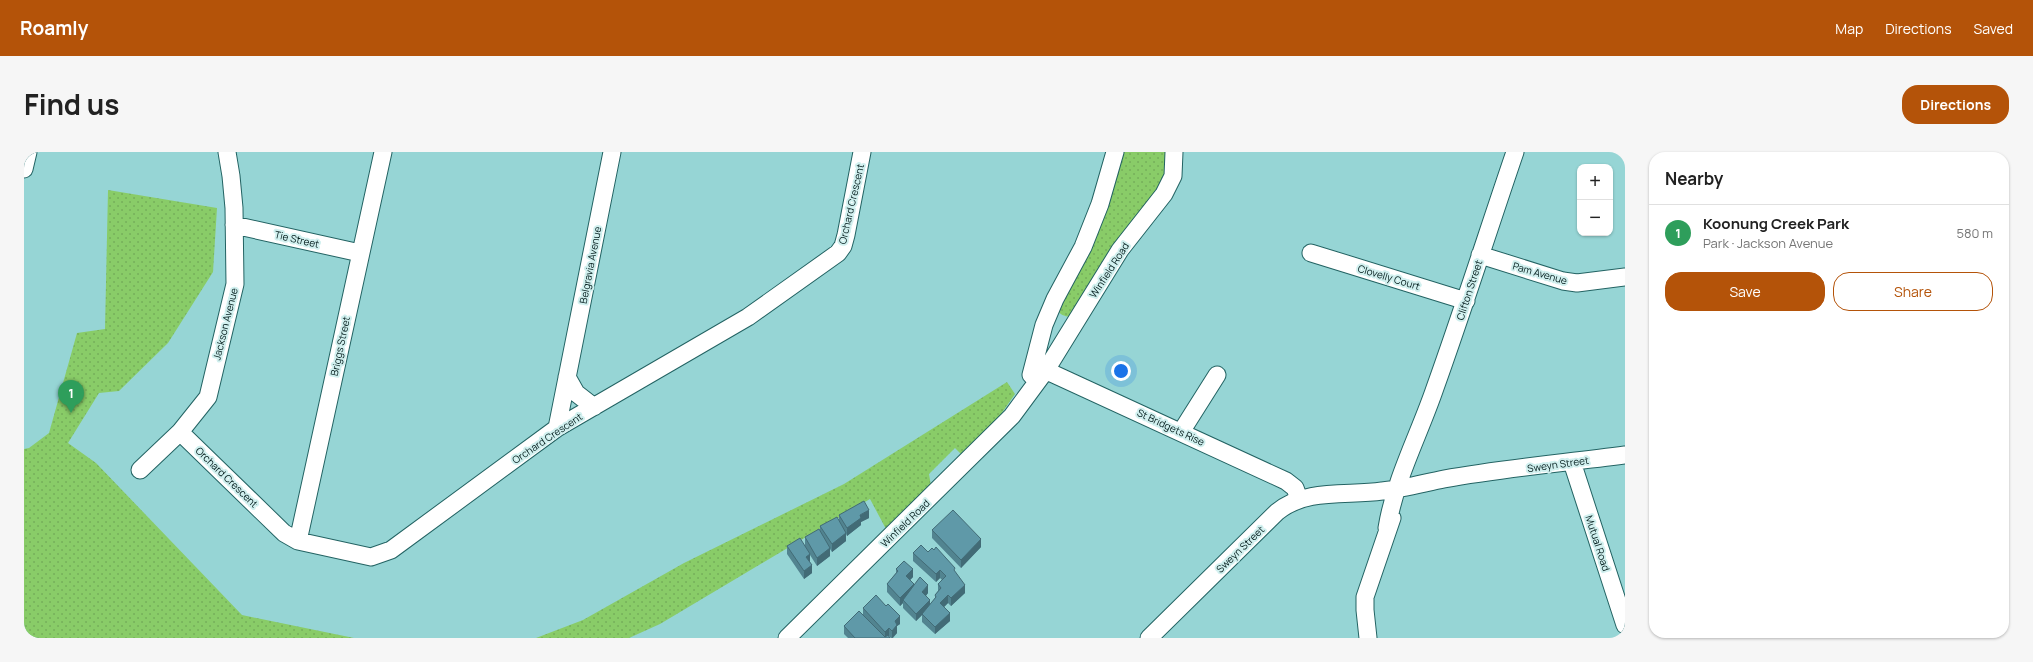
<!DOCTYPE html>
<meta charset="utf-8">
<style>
:root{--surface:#fff;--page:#f6f6f6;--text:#222;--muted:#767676;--line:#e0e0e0;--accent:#b45309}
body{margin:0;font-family:Manrope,sans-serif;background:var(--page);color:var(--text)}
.controls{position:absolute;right:12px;top:12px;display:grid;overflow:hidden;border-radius:8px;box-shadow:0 1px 3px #0004}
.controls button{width:36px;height:36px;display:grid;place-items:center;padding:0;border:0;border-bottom:1px solid var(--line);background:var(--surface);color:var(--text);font:20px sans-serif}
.you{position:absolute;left:1097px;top:219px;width:14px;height:14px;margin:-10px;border:3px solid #fff;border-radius:50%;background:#1a73e8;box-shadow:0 0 0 6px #1a73e833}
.badge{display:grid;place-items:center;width:26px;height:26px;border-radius:50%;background:var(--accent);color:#fff;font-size:13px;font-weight:700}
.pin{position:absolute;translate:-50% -33px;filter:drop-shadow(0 1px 2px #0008)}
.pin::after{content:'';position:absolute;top:21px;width:14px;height:12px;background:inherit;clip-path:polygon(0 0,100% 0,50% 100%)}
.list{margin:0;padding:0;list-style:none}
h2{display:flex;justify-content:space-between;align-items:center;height:52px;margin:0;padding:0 16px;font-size:17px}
h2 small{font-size:13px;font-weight:400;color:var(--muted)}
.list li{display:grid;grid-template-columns:26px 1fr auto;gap:12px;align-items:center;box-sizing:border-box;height:56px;padding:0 16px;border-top:1px solid var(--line)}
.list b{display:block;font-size:15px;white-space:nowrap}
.list p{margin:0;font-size:13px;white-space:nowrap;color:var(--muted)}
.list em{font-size:13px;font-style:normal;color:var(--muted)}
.actions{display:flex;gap:8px;padding:12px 16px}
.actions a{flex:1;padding:9px 0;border:1px solid var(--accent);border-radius:16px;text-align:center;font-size:14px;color:var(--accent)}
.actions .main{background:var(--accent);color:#fff}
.map{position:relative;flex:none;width:1601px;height:486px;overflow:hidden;border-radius:16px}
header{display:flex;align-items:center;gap:24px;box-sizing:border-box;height:56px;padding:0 20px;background:var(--accent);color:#fff}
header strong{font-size:19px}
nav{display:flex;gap:22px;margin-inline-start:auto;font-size:14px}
.intro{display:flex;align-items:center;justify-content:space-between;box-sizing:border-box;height:96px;padding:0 24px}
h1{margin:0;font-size:28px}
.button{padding:10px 18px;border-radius:16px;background:var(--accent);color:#fff;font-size:14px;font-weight:700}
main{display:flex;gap:24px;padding:0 24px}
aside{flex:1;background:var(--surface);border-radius:16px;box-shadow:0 1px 3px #0004}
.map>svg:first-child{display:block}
.green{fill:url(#green-dots)}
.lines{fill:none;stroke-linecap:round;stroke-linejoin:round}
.minor-casing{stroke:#236363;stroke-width:19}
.minor{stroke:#fff;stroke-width:17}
.wall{fill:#528490}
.shaded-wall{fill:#426b76}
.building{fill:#5f99a8;stroke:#426b76}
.labels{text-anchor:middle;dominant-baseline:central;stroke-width:4;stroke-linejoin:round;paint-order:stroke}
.street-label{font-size:10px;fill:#031c1c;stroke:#d1f0ef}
</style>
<header>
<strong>Roamly</strong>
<nav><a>Map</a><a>Directions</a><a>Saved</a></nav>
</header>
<div class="intro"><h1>Find us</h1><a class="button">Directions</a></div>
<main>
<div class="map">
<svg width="1601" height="486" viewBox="0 0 1601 486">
<defs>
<pattern id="green-dots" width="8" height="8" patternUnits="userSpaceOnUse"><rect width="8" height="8" fill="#89cc68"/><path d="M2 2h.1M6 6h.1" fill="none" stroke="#75af5a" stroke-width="1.8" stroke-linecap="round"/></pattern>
</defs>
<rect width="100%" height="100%" fill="#96d5d5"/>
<path class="green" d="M1095 0H1146V19L1046 165C1040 164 1036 163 1033 157Z
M84 38 193 56 189 120 144 191 95 239 75 241 44 291 72 311 218 463 330 486H0V297L5 296 25 281 53 181 81 177Z
M983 230 991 242 975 265 938 303 931 296 905 322 907 334 862 377 846 347 636 472 605 486H512L559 468 660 411 820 332Z"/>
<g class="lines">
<defs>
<path id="minor" d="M0 17 4 0
M210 73 336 101
M1287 101 1442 149
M1456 103 1539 129 1553 131 1601 125
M1010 213 1262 329 1271 336 1275 347
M1007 223 1020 173 1031 147 1059 95 1076 52 1091 0
M543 225 552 241 570 255
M533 276 588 0
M156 280 260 381 274 389 347 405 367 398 533 276 724 165 814 101 819 94 822 83 838 0
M1157 280 1193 223
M1548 310 1601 473
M116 318 156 280 184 245 211 132 210 56 207 24 203 0
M1363 376C1371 327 1395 283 1411 236 1439 158 1464 79 1491 0
M274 389 359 0
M763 486 988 264 1022 218 1096 98 1140 42 1149 24 1150 0
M1125 486 1253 360C1282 336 1323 344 1358 339 1379 337 1400 331 1420 327 1480 316 1541 311 1601 303
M1344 486 1341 458V445L1368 366"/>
</defs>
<use href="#minor" class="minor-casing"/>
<use href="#minor" class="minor"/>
</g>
<path class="wall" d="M815 363 845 366 837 370V373L823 384 822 382V389L808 400 806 397V404L793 414 786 403V410L788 421 780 427 763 402V394L781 393V385L796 380V374L815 369Z
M908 378 957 395 937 416 908 386Z
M904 400 931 420 941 441 927 454 924 451 920 455 926 469 911 482 898 470V463L892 469 879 456V451L876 454 863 440V432L872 421V417L889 425 886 428 890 433 904 441 902 444 906 453 911 446V443L914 439V432L918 428 916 426 912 430 889 409V401Z
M839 456 876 472 873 474V481L869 486H867L865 484V485L866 486H824L820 482V474L839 462Z"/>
<path class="shaded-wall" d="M845 358V366L837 370V373L823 384V376L836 363Z
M822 381V389L808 400V392Z
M957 387V395L937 416V408Z
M806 396V404L793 414V406Z
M786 402V410L782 413V405Z
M788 413V421L780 427V419Z
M889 417V425L882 432V424Z
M916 418V426L912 430V422Z
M890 432V440L879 448V451L876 454V446Z
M904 433V441L898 448V440Z
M941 433V441L927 454V446Z
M924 443V451L916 459V451Z
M906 448V456L898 462V463L892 469V462Z
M926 461V469L911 482V475Z
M876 464V472L873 474V481L868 486V479L871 469Z
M865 476V484L864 486H861V480Z"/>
<path class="building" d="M840 349 845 358 836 363 837 366 823 376 815 363Z
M929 358 957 387 937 408 908 378Z
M813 365 822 381 808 392 796 374Z
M795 377 806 396 793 406 781 385Z
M776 386 786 402 782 405 788 413 780 419 763 394Z
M897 393 904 400 908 396 910 398 912 395 931 416 930 418 941 433 927 446 924 443 916 451 926 461 911 475 898 462 912 445 911 443 917 436 914 432 922 424 916 418 912 422 889 401Z
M880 409 889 417 882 424 890 432 876 446 863 432 874 419 872 417Z
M896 425 904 433 898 440 906 448 892 462 879 448Z
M852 443 862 454 864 452 876 464 871 469 873 473 868 479 865 476 861 480 839 456Z
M835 459 861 485 864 483 866 486H831L820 474Z"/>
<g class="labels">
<g class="street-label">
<text transform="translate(827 52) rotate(-77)">Orchard Crescent</text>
<text transform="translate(273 87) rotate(13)">Tie Street</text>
<text transform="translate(566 113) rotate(-79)">Belgravia Avenue</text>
<text transform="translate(1085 118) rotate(-57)">Winfield Road</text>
<text transform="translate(1516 121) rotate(16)">Pam Avenue</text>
<text transform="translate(1365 125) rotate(17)">Clovelly Court</text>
<text transform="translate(1445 138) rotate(-72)">Clifton Street</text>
<text transform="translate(201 172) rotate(-76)">Jackson Avenue</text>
<text transform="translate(316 194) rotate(-78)">Briggs Street</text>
<text transform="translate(1147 275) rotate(25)">St Bridgets Rise</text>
<text transform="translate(523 286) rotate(-34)">Orchard Crescent</text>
<text transform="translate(1534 312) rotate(-8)">Sweyn Street</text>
<text transform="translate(203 325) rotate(44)">Orchard Crescent</text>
<text transform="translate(881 371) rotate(-44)">Winfield Road</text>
<text transform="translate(1574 391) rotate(72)">Mutual Road</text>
<text transform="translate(1216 397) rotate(-44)">Sweyn Street</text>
</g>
</g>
</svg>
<div class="controls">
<button>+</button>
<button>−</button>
</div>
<div class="you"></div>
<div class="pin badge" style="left:47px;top:261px;background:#2e9e5b">1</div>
</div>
<aside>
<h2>Nearby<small></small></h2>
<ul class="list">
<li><span class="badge" style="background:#2e9e5b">1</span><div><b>Koonung Creek Park</b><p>Park · Jackson Avenue</p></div><em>580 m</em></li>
</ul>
<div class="actions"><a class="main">Save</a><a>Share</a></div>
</aside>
</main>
